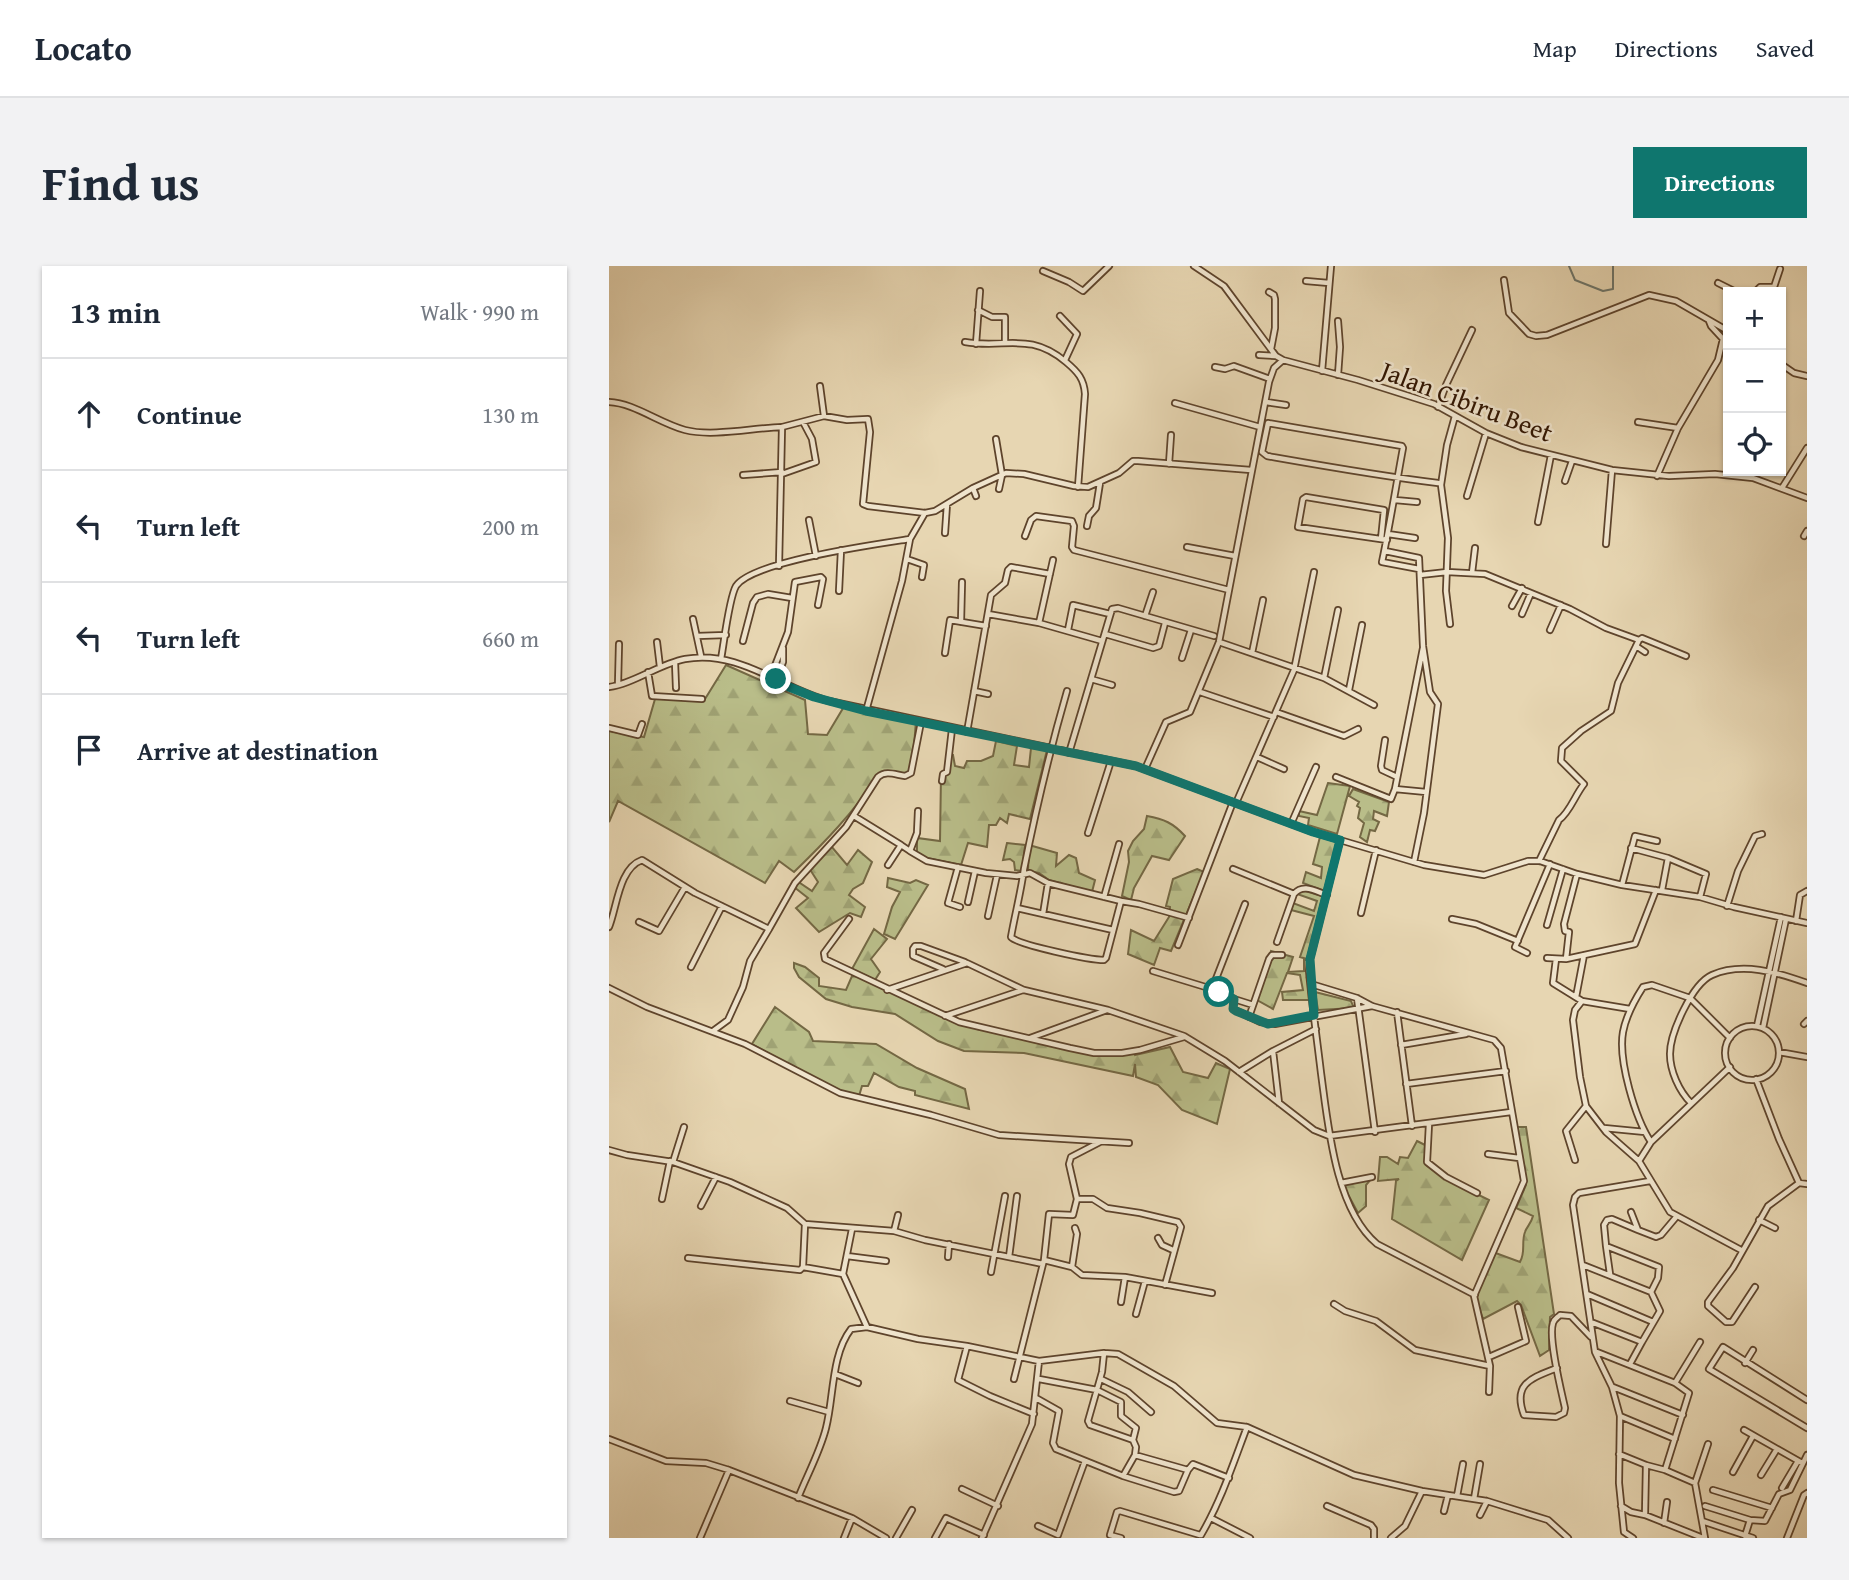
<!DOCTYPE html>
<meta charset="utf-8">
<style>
:root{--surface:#fff;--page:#f2f2f3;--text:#1f2937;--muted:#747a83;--line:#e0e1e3;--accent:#0f766e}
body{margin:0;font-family:"Gentium Book Plus",serif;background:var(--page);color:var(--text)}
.controls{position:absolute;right:21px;top:21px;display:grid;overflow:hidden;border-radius:0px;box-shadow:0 2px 5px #0004}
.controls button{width:63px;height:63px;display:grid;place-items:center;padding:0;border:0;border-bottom:2px solid var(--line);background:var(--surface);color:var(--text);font:35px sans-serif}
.stop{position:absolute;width:21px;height:21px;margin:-16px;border:5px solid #0f766e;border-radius:50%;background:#fff}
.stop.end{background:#0f766e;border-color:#fff;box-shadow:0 2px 7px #0008}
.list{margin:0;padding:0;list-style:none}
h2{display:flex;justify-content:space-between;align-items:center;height:91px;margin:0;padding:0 28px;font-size:30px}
h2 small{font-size:23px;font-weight:400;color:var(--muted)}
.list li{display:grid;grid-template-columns:46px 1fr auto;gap:21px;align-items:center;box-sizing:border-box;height:112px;padding:0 28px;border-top:2px solid var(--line)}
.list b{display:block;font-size:26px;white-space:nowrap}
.list em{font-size:23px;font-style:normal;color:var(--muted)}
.icon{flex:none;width:38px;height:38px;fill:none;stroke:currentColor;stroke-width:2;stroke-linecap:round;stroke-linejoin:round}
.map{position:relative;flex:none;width:1198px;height:1272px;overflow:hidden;border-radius:0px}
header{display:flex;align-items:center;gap:42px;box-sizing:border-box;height:98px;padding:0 35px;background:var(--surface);border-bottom:2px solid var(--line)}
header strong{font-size:33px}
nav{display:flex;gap:38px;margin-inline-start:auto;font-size:24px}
.intro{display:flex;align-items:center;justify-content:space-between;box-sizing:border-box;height:168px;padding:0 42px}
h1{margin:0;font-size:49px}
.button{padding:18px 32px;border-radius:0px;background:var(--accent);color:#fff;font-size:24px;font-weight:700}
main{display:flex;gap:42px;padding:0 42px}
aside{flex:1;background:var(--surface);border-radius:0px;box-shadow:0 2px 5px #0004}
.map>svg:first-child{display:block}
.forest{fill:url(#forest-firs);stroke:#746844;stroke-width:2}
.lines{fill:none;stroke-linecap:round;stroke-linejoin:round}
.stream{stroke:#6e766b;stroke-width:2}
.street-casing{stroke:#5e442c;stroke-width:8}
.street{stroke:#efe4cd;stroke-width:4.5}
.route{stroke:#0f766e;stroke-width:9}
.labels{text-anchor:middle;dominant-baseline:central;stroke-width:5;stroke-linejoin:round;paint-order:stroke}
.street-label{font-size:26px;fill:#301400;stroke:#efe4cd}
</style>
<header>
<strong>Locato</strong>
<nav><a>Map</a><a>Directions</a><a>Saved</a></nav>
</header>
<div class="intro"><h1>Find us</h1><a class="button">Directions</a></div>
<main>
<aside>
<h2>13 min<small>Walk · 990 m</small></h2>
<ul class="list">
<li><svg class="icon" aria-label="ahead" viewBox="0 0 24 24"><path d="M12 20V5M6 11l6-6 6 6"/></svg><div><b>Continue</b></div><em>130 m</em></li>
<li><svg class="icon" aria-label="left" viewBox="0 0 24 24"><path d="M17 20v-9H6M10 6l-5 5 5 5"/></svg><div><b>Turn left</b></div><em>200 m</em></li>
<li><svg class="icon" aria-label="left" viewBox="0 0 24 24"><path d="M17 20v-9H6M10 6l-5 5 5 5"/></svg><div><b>Turn left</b></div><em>660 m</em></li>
<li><svg class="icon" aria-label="arrive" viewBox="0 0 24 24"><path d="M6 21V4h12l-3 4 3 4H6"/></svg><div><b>Arrive at destination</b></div></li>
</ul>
</aside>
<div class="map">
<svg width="1198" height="1272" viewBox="0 0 1198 1272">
<defs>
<pattern id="forest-firs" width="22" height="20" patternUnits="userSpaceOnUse" patternTransform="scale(1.75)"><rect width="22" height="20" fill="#b9bd89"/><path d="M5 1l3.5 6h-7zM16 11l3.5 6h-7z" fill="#9fa274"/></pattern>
</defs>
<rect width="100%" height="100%" fill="#e7d6b2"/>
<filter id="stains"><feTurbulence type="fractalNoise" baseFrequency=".00286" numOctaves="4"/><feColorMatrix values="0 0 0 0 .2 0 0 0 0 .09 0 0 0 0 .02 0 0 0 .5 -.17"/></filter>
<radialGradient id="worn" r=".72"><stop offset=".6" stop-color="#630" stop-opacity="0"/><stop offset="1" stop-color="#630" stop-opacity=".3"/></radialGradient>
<path class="forest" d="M117 399 196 434 199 468 218 469 236 439 307 455 303 504 296 510 282 507 268 511C244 547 216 576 185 606L170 595 156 617 9 535 0 556V465L35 471 46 433H96Z
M387 475 408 480 405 499 420 501 422 482 438 484 421 553 400 548 398 557 391 552 387 559H380L378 581 359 577 352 599 318 592 308 586V572L331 575 332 509 339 505V489H344L346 500 355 502 358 495H372L384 490Z
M719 517 741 520 728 568 699 559 700 552 690 550V545L708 549Z
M744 523 780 536 778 550 765 545 764 553 770 556 766 565 761 564 758 576 751 571 755 557 749 552 751 542 748 540 750 536 740 530Z
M538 550C555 553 564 557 576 570L560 594 543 590 525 622 522 634 513 630 520 596 519 585 524 575 535 563Z
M712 567 730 572 715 625 694 617 697 606 712 612 713 601 704 598Z
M398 577 416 579 413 605 406 604 405 596 401 593 394 594Z
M420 579 448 587 447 600 460 589 467 592 470 607 486 614 483 626 440 614 430 607 419 605Z
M222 580 238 599 249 584 263 596 254 617 244 623 240 629 256 641 252 651 241 647 210 666 187 642 199 632 185 621 188 615 203 625 209 616 200 602Z
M588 603 595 606 562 685 551 682 545 699 519 688 522 664 545 675 560 651 561 641 557 640 564 613Z
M279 612 301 617 307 614 319 619 286 673 275 668 283 641 291 626 278 621Z
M690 623 716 631 698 693 691 691 705 650 682 644 684 637 705 645 708 635 688 628Z
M265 663 278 673 262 693 271 706 266 714 243 703Z
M662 685 684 691 679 706 695 705V694H698L700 734H674L673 726 694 724 691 709 678 707 664 743 648 734Z
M185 697 196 701 210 712V720L237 724 243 710 253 711 362 759 491 788 504 787 506 789 525 786 526 789 561 781 574 806 599 812 607 797 621 803 608 858 573 844 549 819 527 811 526 798 524 810 415 787 355 785 329 775 286 748 243 741 217 733 190 711 185 702Z
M706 726 742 735 745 742 709 744Z
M166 741 200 766 204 775 267 778 308 802 356 823 360 843 306 829V825L290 821 265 807 259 820H253L250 830 225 825 143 778Z
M907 861H917L945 1048 941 1051 940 1084 931 1090 912 1039 908 1035 874 1053 866 1029 884 986 911 996C917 986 912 976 916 966 918 960 922 958 924 950L907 942 917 919Z
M808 875 816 879 817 899 835 912 880 934 853 994 783 953 787 915 790 913 769 915 771 891H778L789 898 791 891 799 892Z
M762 913 757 919V940L749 947 734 919Z"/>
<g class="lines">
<path class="stream" d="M960 0 966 14 994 25 1004 23V0"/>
<defs>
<path id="street" d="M585 0 615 20 667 90 674 94 749 114 825 138 877 167 912 181 1003 204 1060 210 1106 208 1144 212 1198 232
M434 5 460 16 474 25 500 0
M895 14 900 47 920 68 927 70 938 69 1040 29 1067 35 1119 65
M697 15 720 17
M1109 17 1127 26
M660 26 665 29 666 33V62L662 83
M1146 26 1151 21H1165L1171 3
M369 44 383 51H396V76
M451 50 468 68 456 94
M729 55 731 81 729 109
M356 76C396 83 420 65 457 96 469 106 475 113 476 128L469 221
M367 78 371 25
M650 89 666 90
M1172 98 1185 107 1198 110
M606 101 616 103 625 100 661 113
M713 105 722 0
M211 120 215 150
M0 136C25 137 50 157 76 164 103 171 144 162 173 161
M657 136 677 139
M566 137 651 161
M829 141 837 119 863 64
M1029 156 1069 162
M387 173 393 209 390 223
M560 198 562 169
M173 208 207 196 203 173 194 156
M134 209 173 206
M1048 210 1069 162 1109 94 1114 73 1102 60 1100 55
M956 215 963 195
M364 222 367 230
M1173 222 1198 182
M858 230 877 167
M786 234 808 236
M200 254 207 290
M929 256 942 189
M478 260 480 250 487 242 491 217
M336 267 338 238
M779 268 806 272
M416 270 422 254 427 250 463 255 465 260 463 281 465 284 620 324
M1195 270 1198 265
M301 273 316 247
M772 273 775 244 697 231 694 233 689 261 778 274
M997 278 1003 204
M578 281 626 290
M776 285 810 292 814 380 821 426 829 438 815 547 805 596
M298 293 315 299 313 311
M170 300 173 161 215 150 238 154 259 153 261 166 254 238 259 240 316 247 326 245 364 222 397 207 415 208 465 220 479 221 510 207 524 195H529L642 204
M810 303 773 296C781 258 787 220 794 182L793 180 659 157 653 186 658 190C715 200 771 210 829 217
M863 307 866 282
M811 309 838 306 876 308 961 343 997 362 1030 374 1033 372 1077 390
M230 325 232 284
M903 340 913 322
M379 348 430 357 493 375
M913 348 922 327
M536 350 544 326
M84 353 92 390
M352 356 353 316
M430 357 444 294
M841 358 837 325 839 272 832 219 838 179 846 150
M459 364 464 339 501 348
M941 364 952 339
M496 368 544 382 550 380 556 357
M88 370 117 369
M134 375 144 337 148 331 159 328 183 332
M48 376 51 401
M610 376 715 412 765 439
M1027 380 1036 386
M814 382 786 523 817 526
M336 387 341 354 377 360
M643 387 654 334
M573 392 582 364
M112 393C115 377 120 332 127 320 144 295 269 278 301 273L293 315 257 445
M66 396 67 422
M39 406 43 430 93 433
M162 410 179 366 186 316 212 311 214 313 209 339
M715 412 729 344
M167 413 174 396V382
M482 413 503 419
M9 419 10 378
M0 421C24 418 50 398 76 393 129 383 172 422 220 435L527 500 704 566 815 599 875 609 919 595H931L968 608 1013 619 1091 631 1125 641 1198 657
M740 424 753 359
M365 425 379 428
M591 426 665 451
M667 446 735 470 749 463
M0 462 29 469 33 458
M358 466 382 329 396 317 399 304 402 301 441 308
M776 474 772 500 773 504 788 511
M460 487 503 343 509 342 605 370
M648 491 675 503
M536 503 557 456 581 446 610 376 660 116 665 102 674 94
M727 511 782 533 786 523
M333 515 334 508 338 506 343 463
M627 537 685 404 705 306
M245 550 292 579 279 599
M682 558 707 501
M479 567 502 495
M731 574 701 693 700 705C703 739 708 773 712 807 719 858 726 943 768 978L866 1029
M292 579 301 585 308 567 309 545
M1022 582 1059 592 1097 608 1091 631
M301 585 318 595 377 607 408 610 421 607 439 617 512 635 497 692 495 694C481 694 409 679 402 671 406 648 412 626 415 603 427 543 441 484 458 425
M930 595 950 554C961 546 966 529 975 518L952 495 953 482 972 465 1002 445 1009 417 1030 374
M349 601 339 637 351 641
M624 603 685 628
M1013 619 1026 570 1048 575
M1053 624 1059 592
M495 631 510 578
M512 635 530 638 580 652
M359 636 366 605
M1118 640 1129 605 1146 570 1153 568
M408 642 504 664
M752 647 767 584
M434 648 439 617
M379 650 388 609
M240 653 215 687 216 693 350 756 461 782 485 787H513L531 784 575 771
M843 653 867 658 909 675
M1187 655 1191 629 1198 625
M30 656 50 665 76 621
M938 659 954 603
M0 661C8 641 10 602 33 594L86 627 160 663 186 617 237 561 269 511C277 504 287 509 296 510L302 507 312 456
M668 676 685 628C694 617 706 625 718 629
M569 679 624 536
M918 687 906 681 941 598
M938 692 957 693 1026 678 1047 624
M947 693 944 717 973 735
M957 693 960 666 956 665 955 658 968 608
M82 701 113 640
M334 703 304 690V683L306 680H312L356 696
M544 705 603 723 625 733 624 743 651 756 666 758 763 740
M702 718 748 732 763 740 885 774 892 782 915 915 865 1030 881 1100
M0 722 38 741 136 778 231 827 322 849 390 869 520 877
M603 723 636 638
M278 724 358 697 415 724 499 744 575 770 616 795 705 864 720 870 902 846
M967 731 975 689
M748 732 766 866
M625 733 644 739
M1021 743 973 735 966 744 964 754 971 811 977 840 997 866 1030 895 1061 946 1132 984
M788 746 803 860
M336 750 414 724
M640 751 660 693 663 689H673
M1195 758 1198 755
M1148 760 1172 651
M1116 787a27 27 0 1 1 54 0a27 27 0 1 1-54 0Z
M1154 762 1177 653
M104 765 119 754 134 721 141 695 160 663
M421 772 498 744
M792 779 857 768
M1170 786 1198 791
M630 806 664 785
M1147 813 1170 873 1190 917 1198 918
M797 818 897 805
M670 837 664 785 707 763
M1082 837C1070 825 1061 805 1061 788 1061 767 1083 718 1103 709 1133 696 1168 706 1198 717
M820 858 818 896 837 911 868 927
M995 862 1036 866
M1042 876C1026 852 1009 794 1014 766 1017 750 1025 735 1034 721L1043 719 1081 732 1121 772
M0 884 18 889 64 896 121 916 178 942 196 958 285 965 316 974 434 998
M879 888 910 892
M966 894 957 865 977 840
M1030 895 1042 876 1121 801
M64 896 75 861
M732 917 763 911
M53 933 61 895
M468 933 460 898 462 891 491 876
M92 940 107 911
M1022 946 1029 964 1047 971 1052 969 1068 950
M1150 954 1166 962
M196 958 194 1001 234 1008 258 1061
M285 965 289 949
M549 972 553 979 564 984
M997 980 995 959 998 954 1003 953 1029 964
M238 990 277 995
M339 991 340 978
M400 991 408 930
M79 992 191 1004 194 1001
M435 994 463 1001 473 1009 516 1011 603 1027
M974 999 1042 1026 1051 1045 1033 1076
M463 1001 468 968 466 962
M382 1006 396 930
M234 1008 243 963
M1001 1008 997 980 1050 1001 1049 1012 1042 1026
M1146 1021 1123 1056H1117L1099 1040V1036L1124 1002 1159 940 1190 917
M978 1028 1044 1056
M512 1036 516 1011
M725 1038 736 1045 767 1055 806 1084 881 1100 880 1126
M527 1048 536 1015
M982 1056 1033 1076 1021 1098
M358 1080 349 1114 381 1130 425 1148
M988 1086 1066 1117 1080 1127 1056 1204 1037 1199
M495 1087 493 1106 479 1155 481 1159 524 1174 527 1181 526 1189
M880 1091 917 1075 909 1041
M1136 1097 1144 1084
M948 1102C923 1112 903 1117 915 1149L947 1151 955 1147 956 1142C952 1124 939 1072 944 1057 945 1053 948 1052 951 1049L962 1050 982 1071
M226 1108 249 1117
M405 1113 435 994 440 948 464 949 468 933H484L498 942 531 947 569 956 572 961 556 1019
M430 1113 488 1124 512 1136V1150L527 1162 524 1174
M492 1113 519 1126 542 1146
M1066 1117 1091 1076
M1004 1121 1074 1149
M427 1132 450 1145 444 1177 447 1183 514 1210 526 1189 579 1204
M1198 1134 1114 1081 1100 1103 1198 1162
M181 1135 220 1146
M1011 1150 1066 1173
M1135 1164 1193 1197
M0 1173 57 1195 97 1197 120 1204 243 1252 277 1272
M1010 1188 1037 1199 1036 1249
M1056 1204 1086 1217
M1124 1206 1144 1170
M1152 1209 1168 1183
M514 1210 565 1226 570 1225 579 1204 584 1198 620 1212
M1173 1222 1189 1195
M353 1223 389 1240
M1104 1224 1163 1242
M848 1230 854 1198
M189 1232C198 1209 211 1186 217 1162 225 1131 222 1089 242 1063L258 1061 309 1073 358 1080 430 1095 495 1087 509 1088 565 1120 608 1157 638 1161 745 1209 813 1225 878 1235 939 1254 959 1272
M865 1233 871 1198
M718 1240 762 1259 765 1263V1272
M1012 1240 1022 1246 1036 1249 1094 1272
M1096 1240 1141 1254
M835 1245 839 1229
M871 1249 878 1235
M602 1252 641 1272
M1093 1255 1144 1272
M1055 1257 1058 1236
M429 1260 449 1269 476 1195
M592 1269C612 1235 624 1198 638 1161
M1136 1270 1141 1254 1156 1255 1170 1228 1181 1224 1198 1189
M91 1272 120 1204
M235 1272 243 1252
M287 1272 303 1244
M326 1272 337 1252 375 1269
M373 1272 423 1158 430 1095
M512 1272 501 1269 508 1246 511 1245 591 1269
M782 1272 796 1260 813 1225
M1024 1272 1015 1266 1010 1217 1011 1150 1003 1121 986 1086 964 939 966 931 970 927 1041 915
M1096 1272 1086 1217 1099 1178
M1178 1272 1195 1229 1198 1227"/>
</defs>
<use href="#street" class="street-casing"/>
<use href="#street" class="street"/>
</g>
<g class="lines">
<path class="route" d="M167 413 180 421 205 431 257 445 527 500 704 566 731 574 701 693 705 749 659 758 627 745 624 743 625 733 610 726"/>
</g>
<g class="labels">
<g class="street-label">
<text transform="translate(858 135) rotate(21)">Jalan Cibiru Beet</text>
</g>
</g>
<rect width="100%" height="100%" filter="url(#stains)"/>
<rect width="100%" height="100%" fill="url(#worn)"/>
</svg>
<div class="controls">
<button>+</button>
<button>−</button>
<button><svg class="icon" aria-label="locate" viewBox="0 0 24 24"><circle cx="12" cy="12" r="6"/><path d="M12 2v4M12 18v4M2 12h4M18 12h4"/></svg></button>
</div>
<div class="stop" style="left:610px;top:726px"></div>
<div class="stop end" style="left:167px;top:413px"></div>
</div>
</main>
